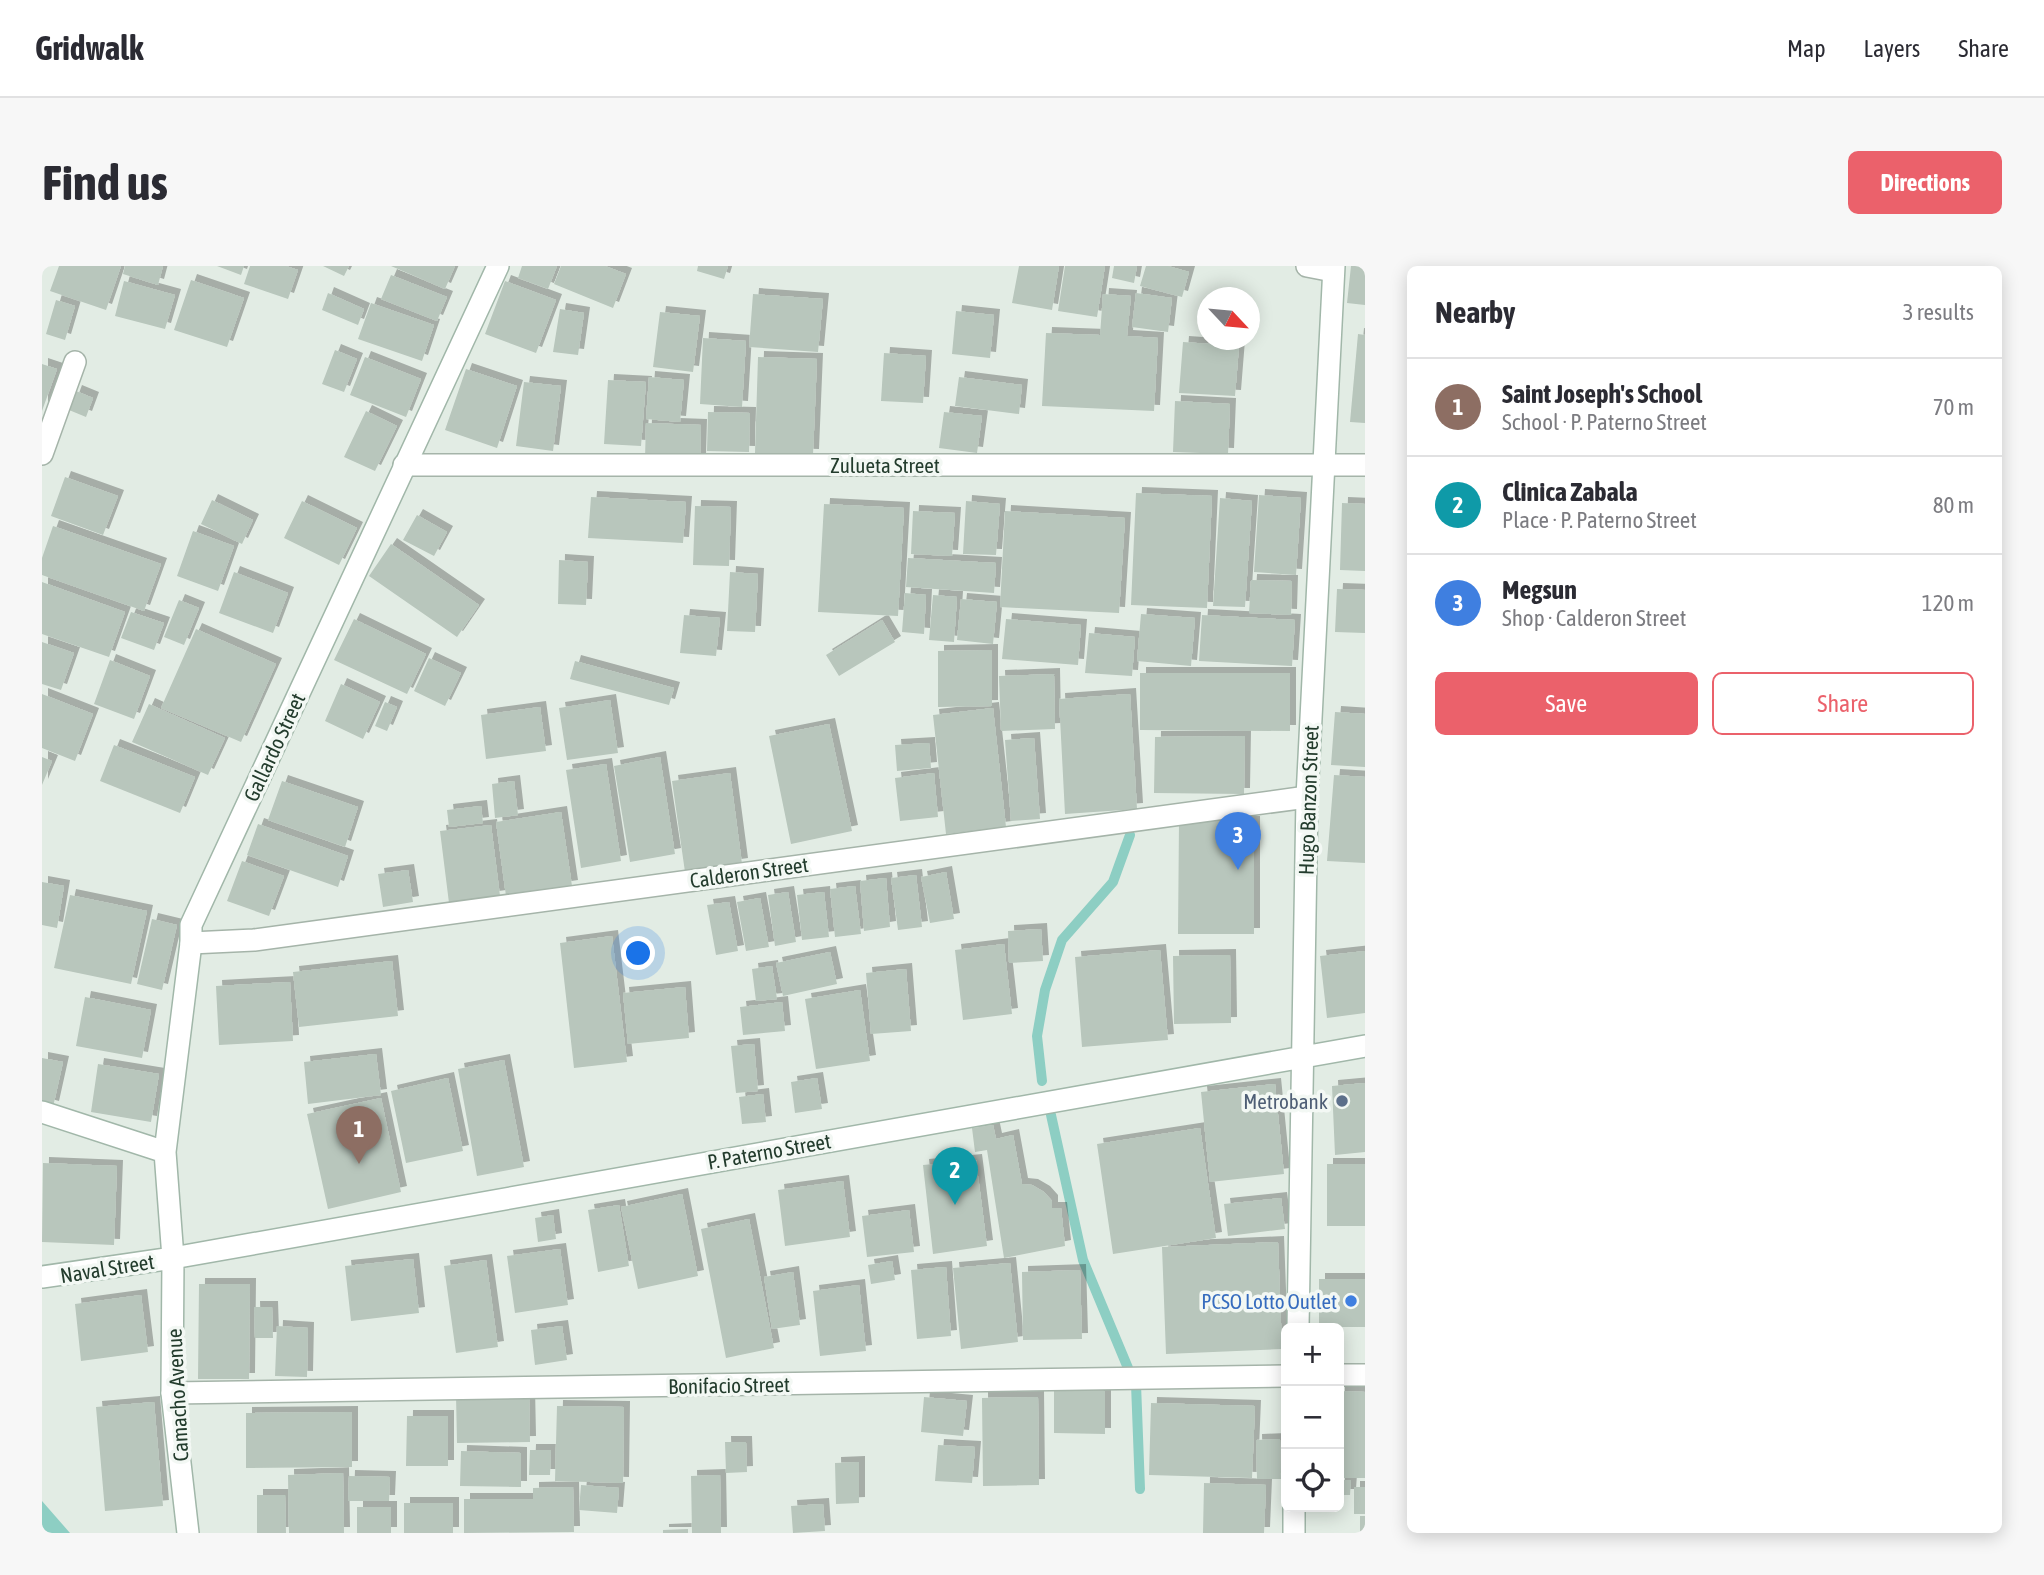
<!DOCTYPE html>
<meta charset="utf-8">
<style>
:root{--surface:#fff;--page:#f7f7f7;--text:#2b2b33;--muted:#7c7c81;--line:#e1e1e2;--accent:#eb616b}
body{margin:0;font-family:"Asap Condensed",sans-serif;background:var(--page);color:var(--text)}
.controls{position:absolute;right:21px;bottom:21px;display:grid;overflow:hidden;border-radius:10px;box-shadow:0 4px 18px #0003}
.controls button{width:63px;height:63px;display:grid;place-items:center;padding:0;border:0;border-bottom:2px solid var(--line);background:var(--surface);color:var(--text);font:35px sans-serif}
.compass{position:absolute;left:1155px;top:21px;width:63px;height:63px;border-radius:50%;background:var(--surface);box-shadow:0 4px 18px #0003;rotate:116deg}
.you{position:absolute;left:597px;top:688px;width:24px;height:24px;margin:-18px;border:5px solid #fff;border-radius:50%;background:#1a73e8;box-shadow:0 0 0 10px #1a73e833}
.badge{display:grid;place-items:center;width:46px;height:46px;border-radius:50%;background:var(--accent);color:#fff;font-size:23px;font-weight:700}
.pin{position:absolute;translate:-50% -58px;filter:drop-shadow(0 2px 4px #0008)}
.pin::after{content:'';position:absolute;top:37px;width:24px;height:21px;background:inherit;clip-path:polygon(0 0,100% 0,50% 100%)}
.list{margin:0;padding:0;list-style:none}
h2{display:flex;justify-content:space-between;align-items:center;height:91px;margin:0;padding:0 28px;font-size:30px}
h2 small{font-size:23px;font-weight:400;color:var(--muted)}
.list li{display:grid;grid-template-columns:46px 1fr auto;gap:21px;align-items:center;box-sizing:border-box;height:98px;padding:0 28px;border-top:2px solid var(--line)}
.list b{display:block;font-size:26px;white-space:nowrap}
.list p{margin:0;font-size:23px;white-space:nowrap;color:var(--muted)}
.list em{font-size:23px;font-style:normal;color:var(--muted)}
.actions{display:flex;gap:14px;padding:21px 28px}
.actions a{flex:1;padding:16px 0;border:2px solid var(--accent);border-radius:10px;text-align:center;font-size:24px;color:var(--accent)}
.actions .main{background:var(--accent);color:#fff}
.icon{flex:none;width:38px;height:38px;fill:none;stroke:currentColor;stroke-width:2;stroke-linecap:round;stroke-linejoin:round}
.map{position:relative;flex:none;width:1323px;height:1267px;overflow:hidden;border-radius:10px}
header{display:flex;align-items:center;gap:42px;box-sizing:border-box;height:98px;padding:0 35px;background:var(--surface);border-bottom:2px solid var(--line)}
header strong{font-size:33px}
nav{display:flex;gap:38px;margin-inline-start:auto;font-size:24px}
.intro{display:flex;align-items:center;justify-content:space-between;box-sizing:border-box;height:168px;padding:0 42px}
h1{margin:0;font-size:49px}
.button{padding:18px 32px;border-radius:10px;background:var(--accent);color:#fff;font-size:24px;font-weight:700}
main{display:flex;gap:42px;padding:0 42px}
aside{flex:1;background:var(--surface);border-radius:10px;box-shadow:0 4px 18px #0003}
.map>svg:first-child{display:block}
.water{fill:#8dcec3}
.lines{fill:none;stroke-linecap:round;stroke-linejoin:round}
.stream{stroke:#8dcec3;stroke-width:10}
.building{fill:#b8c6bc;filter:url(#shadow)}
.street-casing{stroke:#a5b4a9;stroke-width:24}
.secondary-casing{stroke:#a1b7a9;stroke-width:24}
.street{stroke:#fff;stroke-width:21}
.secondary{stroke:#fff;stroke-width:21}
.service-dot{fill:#5c6f8a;stroke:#f3f8f4;stroke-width:2.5}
.shop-dot{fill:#3f7fe0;stroke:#f3f8f4;stroke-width:2.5}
.labels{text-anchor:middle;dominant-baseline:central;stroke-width:7;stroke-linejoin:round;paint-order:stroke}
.street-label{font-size:21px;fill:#233c2d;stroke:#f3f8f4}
.service-label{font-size:21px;fill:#4e5e75;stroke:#f3f8f4;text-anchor:end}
.shop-label{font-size:21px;fill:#366cbe;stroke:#f3f8f4;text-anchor:end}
</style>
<header>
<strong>Gridwalk</strong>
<nav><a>Map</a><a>Layers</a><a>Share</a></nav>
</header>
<div class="intro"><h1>Find us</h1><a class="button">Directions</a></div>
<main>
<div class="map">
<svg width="1323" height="1267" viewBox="0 0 1323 1267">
<defs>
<filter id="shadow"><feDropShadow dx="6" dy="-6" stdDeviation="0" flood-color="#0004"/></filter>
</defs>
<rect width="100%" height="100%" fill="#e2ece4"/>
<path class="water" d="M0 1235 28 1267H0Z"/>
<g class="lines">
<path class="stream" d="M1000 815 995 770 1003 724 1020 674 1071 616 1088 569
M1009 849 1041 994 1086 1102
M1094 1118 1098 1223"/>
</g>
<path class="building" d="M17 0H79L64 44 8 25Z
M83 0H121L116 19 81 8Z
M175 0H202L199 9Z
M208 0H244L256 4 246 33 202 18Z
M281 0H307L302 10Z
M349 0H413L403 23Z
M480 0H515L506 23 476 12Z
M519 0H563L584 8 571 42 512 18Z
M656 0H686L682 13 655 5Z
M977 0H1017L1010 44 970 37Z
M1023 0H1063L1055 51 1016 45Z
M1072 0H1095L1092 17 1070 12Z
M1104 0H1126L1147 6 1140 31 1098 20Z
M1309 0H1323V39L1305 37Z
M349 9 405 31 395 55 339 33Z
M149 14 202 32 185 81 132 64Z
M82 15 133 29 123 63 73 50Z
M463 15 514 34 494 87 443 68Z
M286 27 322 43 316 59 280 44Z
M1094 27 1130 32 1126 66 1090 61Z
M711 28 781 33 776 86 707 81Z
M1061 28 1089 30 1085 70 1116 72 1112 145 1000 140 1004 67 1058 69Z
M14 34 33 40 23 74 4 68Z
M329 37 392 59 380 95 316 73Z
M518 43 542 47 536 89 511 86Z
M914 45 952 49 948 92 910 88Z
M618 46 658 50 651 106 611 101Z
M1316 68 1323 69V157L1308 156Z
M661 72 704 75 700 141 658 138Z
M1141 76 1197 80 1193 130 1137 127Z
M293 84 315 93 302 126 280 118Z
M842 87 884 90 881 137 839 135Z
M323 91 379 113 364 151 308 129Z
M716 91 775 93 771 189 713 187Z
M0 98 15 103 0 145Z
M424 103 475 120 455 182 403 164Z
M607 111 642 114 638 156 604 153Z
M917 111 980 119 977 148 913 140Z
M566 114 604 116 599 180 562 178Z
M482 116 519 120 511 185 474 180Z
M34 125 51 132 44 151 27 144Z
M1133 135 1188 138 1186 188 1131 186Z
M324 145 355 160 333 205 302 191Z
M666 146 708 147 707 186 665 185Z
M902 146 940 150 935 187 897 182Z
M604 157 659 159 658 194 603 192Z
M23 211 76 230 61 269 9 250Z
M1094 227 1170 230 1165 342 1089 339Z
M1217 229 1259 232 1254 309 1212 306Z
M549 231 644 236 641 277 546 272Z
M1178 232 1210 235 1203 341 1171 340Z
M170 234 211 254 200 278 159 258Z
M260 235 315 262 297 299 242 272Z
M924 235 958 238 954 289 921 288Z
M1300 237 1323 238V305L1298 304Z
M782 238 862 242 856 350 776 346Z
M653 240 689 241 687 300 651 299Z
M871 245 913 247 910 290 869 288Z
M963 245 1083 252 1077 347 958 341Z
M375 249 405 266 392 290 361 274Z
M11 260 119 298 102 345 0 309V292Z
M151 265 192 280 176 325 135 310Z
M349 278 437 339 415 371 327 310Z
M866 292 954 297 952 327 864 321Z
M517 294 546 296 544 339 516 338Z
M192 306 246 327 231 367 177 347Z
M688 306 716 308 713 366 685 365Z
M1209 314 1250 315 1249 349 1207 347Z
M0 316 83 346 67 391 0 368Z
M1295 323 1323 324V367L1293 366Z
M863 327 884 329 882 368 860 366Z
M891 329 915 331 912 376 887 374Z
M919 333 955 336 951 378 915 374Z
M137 334 157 342 142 379 122 371Z
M89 346 122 357 112 384 79 372Z
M1099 348 1153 352 1149 400 1095 395Z
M642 349 678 352 674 390 638 387Z
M1160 349 1253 354 1250 400 1157 395Z
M312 353 384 388 365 428 292 394Z
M964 353 1039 359 1036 399 960 393Z
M840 354 853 376 797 410 784 389Z
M154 363 234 398 199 476 119 442Z
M1047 367 1093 371 1090 410 1043 407Z
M0 376 32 387 19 424 0 418Z
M950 384V440L896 441V385Z
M387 392 419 407 403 440 372 425Z
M68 394 108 410 92 453 52 438Z
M533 395 632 422 627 439 528 413Z
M1098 407H1248V465L1098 464Z
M1012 408 1013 463 959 465 957 410Z
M299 418 338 436 321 473 283 455Z
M0 428 51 448 33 495 0 482Z
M1088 428 1095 543 1023 548 1017 433Z
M568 434 576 487 525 494 517 442Z
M343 436 355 441 345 465 333 460Z
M107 438 183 472 166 509 90 476Z
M498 441 504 485 444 493 439 449Z
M951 442 964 561 904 568 891 449Z
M1293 446 1323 448V501L1289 499Z
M787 458 810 565 749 578 727 470Z
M1203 470 1202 528 1112 527 1113 471Z
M992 472 998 553 969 555 963 474Z
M887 477 889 502 855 505 853 479Z
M72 479 153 511 138 547 58 515Z
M0 491 10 495 0 519Z
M618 491 633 588 588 596 572 500Z
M564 498 579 595 539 602 524 504Z
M688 507 700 598 643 606 630 515Z
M892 507 896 551 858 555 853 512Z
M1292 509 1323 511V597L1285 595Z
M240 515 316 541 303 581 226 554Z
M472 515 476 549 453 552 450 518Z
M439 540 441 557 407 561 405 544Z
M519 546 530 620 464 630 454 556Z
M1137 555 1212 556V668H1136Z
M216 558 306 590 296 621 205 589Z
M449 559 458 630 407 637 398 565Z
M200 595 242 610 227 650 185 635Z
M366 604 371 636 341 641 336 608Z
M904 606 912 653 888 657 879 611Z
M874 609 880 661 856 664 849 612Z
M844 612 848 661 822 665 818 615Z
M0 616 22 620 15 662 0 659Z
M813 620 819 668 793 671 788 623Z
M746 626 754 676 733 680 726 629Z
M782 626 787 671 760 674 755 629Z
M28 629 105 645 89 718 12 702Z
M718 632 727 681 704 685 695 636Z
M687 636 696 685 674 689 665 639Z
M110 653 135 659 120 724 95 718Z
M999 663 1001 695 967 697 966 665Z
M570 670 585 796 532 802 518 677Z
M962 678 970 748 921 754 913 684Z
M1118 684 1126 774 1040 781 1033 691Z
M1323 685V747L1285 752 1278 690Z
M788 686 795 718 741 730 734 697Z
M1188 689 1189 757 1132 758 1131 690Z
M350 695 356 750 257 761 251 706Z
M730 700 735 733 714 735 710 703Z
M864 703 869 765 829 768 824 707Z
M248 716 251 775 177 779 174 720Z
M643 721 647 772 586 778 581 727Z
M818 724 828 795 774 803 763 733Z
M43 731 109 744 100 792 34 780Z
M740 736 743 765 701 769 698 741Z
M712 778 716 825 694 827 689 780Z
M334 788 339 829 266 838 262 796Z
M0 792 21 796 11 841 0 838Z
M462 794 482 901 435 910 416 803Z
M56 798 117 808 109 856 49 846Z
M406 812 421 885 364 897 349 825Z
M775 812 780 843 753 847 749 816Z
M1323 817V886L1293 889 1290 820Z
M1233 818 1242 908 1168 916 1159 826Z
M721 828 724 856 700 858 697 831Z
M339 832 359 926 286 943 265 848Z
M951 859 954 873 971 869 980 918 990 919 1002 926 1010 935V942H1019L1023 980 962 992 945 884 933 886 930 862Z
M1158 862 1174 972 1071 988 1055 878Z
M934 894 945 980 891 988 881 899Z
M1 897 75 900 72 979 0 976Z
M1285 898H1323V960H1285Z
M801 915 808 971 743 980 736 924Z
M640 928 656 1010 596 1023 579 941Z
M1239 932 1243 963 1186 970 1182 938Z
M577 939 587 1000 556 1006 546 944Z
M867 944 872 986 825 991 820 950Z
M511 949 514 973 496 976 493 952Z
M707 953 732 1082 684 1092 659 963Z
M1236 976 1240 1083 1124 1088 1120 981Z
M518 983 526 1039 473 1047 465 990Z
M371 993 377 1047 309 1055 303 1000Z
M444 994 456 1081 414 1087 402 1000Z
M850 995 853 1014 829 1018 826 999Z
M968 997 976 1076 919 1083 911 1002Z
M904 1001 909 1070 875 1073 869 1004Z
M1038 1004 1040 1073 981 1074 980 1006Z
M751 1006 758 1059 730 1063 722 1011Z
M1277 1013H1323V1061H1277Z
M157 1018H208L207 1113H156Z
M817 1019 824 1085 778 1090 771 1025Z
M99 1029 106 1086 39 1095 33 1038Z
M212 1041H230L231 1072H213Z
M235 1060 266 1062 265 1111 233 1110Z
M520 1060 525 1094 493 1099 489 1064Z
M1012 1124 1063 1125V1168L1012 1167Z
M1297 1125 1323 1126V1212H1297Z
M487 1128 488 1176 415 1177 414 1129Z
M882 1131 925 1135 921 1170 879 1166Z
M996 1131 997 1219 941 1220 940 1132Z
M112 1136 121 1240 63 1245 54 1141Z
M1109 1137 1213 1140 1210 1212 1107 1209Z
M515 1140 582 1141 581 1217 513 1215Z
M310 1146V1201L204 1202V1147Z
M365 1150H406V1200H364Z
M1238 1173 1239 1213H1215L1214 1174Z
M683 1176H704L705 1206 684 1207Z
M896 1179 933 1181 930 1217 893 1215Z
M488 1184H509L508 1209H487Z
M419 1185 479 1187V1221L418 1220Z
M817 1196V1237L794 1238 793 1197Z
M301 1207 302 1267H247L246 1209Z
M678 1209 679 1267H650L649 1210Z
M307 1210 348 1211 347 1235H306Z
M1297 1214H1309L1308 1229H1297Z
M1162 1217 1224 1219 1222 1267H1161Z
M539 1219 577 1222 575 1247 537 1244Z
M531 1221 532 1266 422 1267V1233H491V1222Z
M1312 1221H1323V1248H1312Z
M215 1229H243L244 1267H215Z
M362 1237H411V1267H362Z
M781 1238 783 1265 751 1267 749 1240Z
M315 1241H349V1267H315Z
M1318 1250H1323V1267H1318Z
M646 1263V1267H621V1264Z"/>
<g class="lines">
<defs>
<path id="street" d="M1265 0 1291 5
M0 188 33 96
M362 199H1323
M149 677 212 674 1265 531
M1297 1109H1323
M130 1127 1244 1110"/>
<path id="secondary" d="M0 846 123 886
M0 1011 131 992 1323 780
M1256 1062 1265 531 1292 0
M146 1267 130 1127 131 992 123 886 149 677V659L456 0
M1252 1267V1241"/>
</defs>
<use href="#street" class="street-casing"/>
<use href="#secondary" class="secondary-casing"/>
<use href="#street" class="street"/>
<use href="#secondary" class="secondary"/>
</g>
<circle class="service-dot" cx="1300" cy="835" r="7"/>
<circle class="shop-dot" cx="1309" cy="1035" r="7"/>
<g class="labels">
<g class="street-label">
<text x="843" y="199">Zulueta Street</text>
<text transform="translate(232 481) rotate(-65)">Gallardo Street</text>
<text transform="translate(1266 534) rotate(-88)">Hugo Banzon Street</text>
<text transform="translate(707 606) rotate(-8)">Calderon Street</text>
<text transform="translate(727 885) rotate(-10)">P. Paterno Street</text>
<text transform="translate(65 1002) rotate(-9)">Naval Street</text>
<text transform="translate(687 1119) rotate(-1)">Bonifacio Street</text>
<text transform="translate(135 1129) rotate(-93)">Camacho Avenue</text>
</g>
<g class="service-label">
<text x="1286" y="835">Metrobank</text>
</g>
<g class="shop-label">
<text x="1295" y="1035">PCSO Lotto Outlet</text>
</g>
</g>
</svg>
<div class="controls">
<button>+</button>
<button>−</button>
<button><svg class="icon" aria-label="locate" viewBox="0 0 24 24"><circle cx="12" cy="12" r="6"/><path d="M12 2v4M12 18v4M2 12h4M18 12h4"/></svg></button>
</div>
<svg class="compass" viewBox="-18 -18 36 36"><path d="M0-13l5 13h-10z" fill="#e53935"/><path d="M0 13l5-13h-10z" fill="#7c7c81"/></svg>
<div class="you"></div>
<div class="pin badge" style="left:317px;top:898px;background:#8d6e63">1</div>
<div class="pin badge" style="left:913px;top:939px;background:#0f9aa8">2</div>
<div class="pin badge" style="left:1196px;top:604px;background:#3f7fe0">3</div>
</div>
<aside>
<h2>Nearby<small>3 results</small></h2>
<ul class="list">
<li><span class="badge" style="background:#8d6e63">1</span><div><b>Saint Joseph's School</b><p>School · P. Paterno Street</p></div><em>70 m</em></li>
<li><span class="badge" style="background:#0f9aa8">2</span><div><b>Clinica Zabala</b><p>Place · P. Paterno Street</p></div><em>80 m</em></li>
<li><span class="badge" style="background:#3f7fe0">3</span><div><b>Megsun</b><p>Shop · Calderon Street</p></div><em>120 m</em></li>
</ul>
<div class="actions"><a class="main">Save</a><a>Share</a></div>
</aside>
</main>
